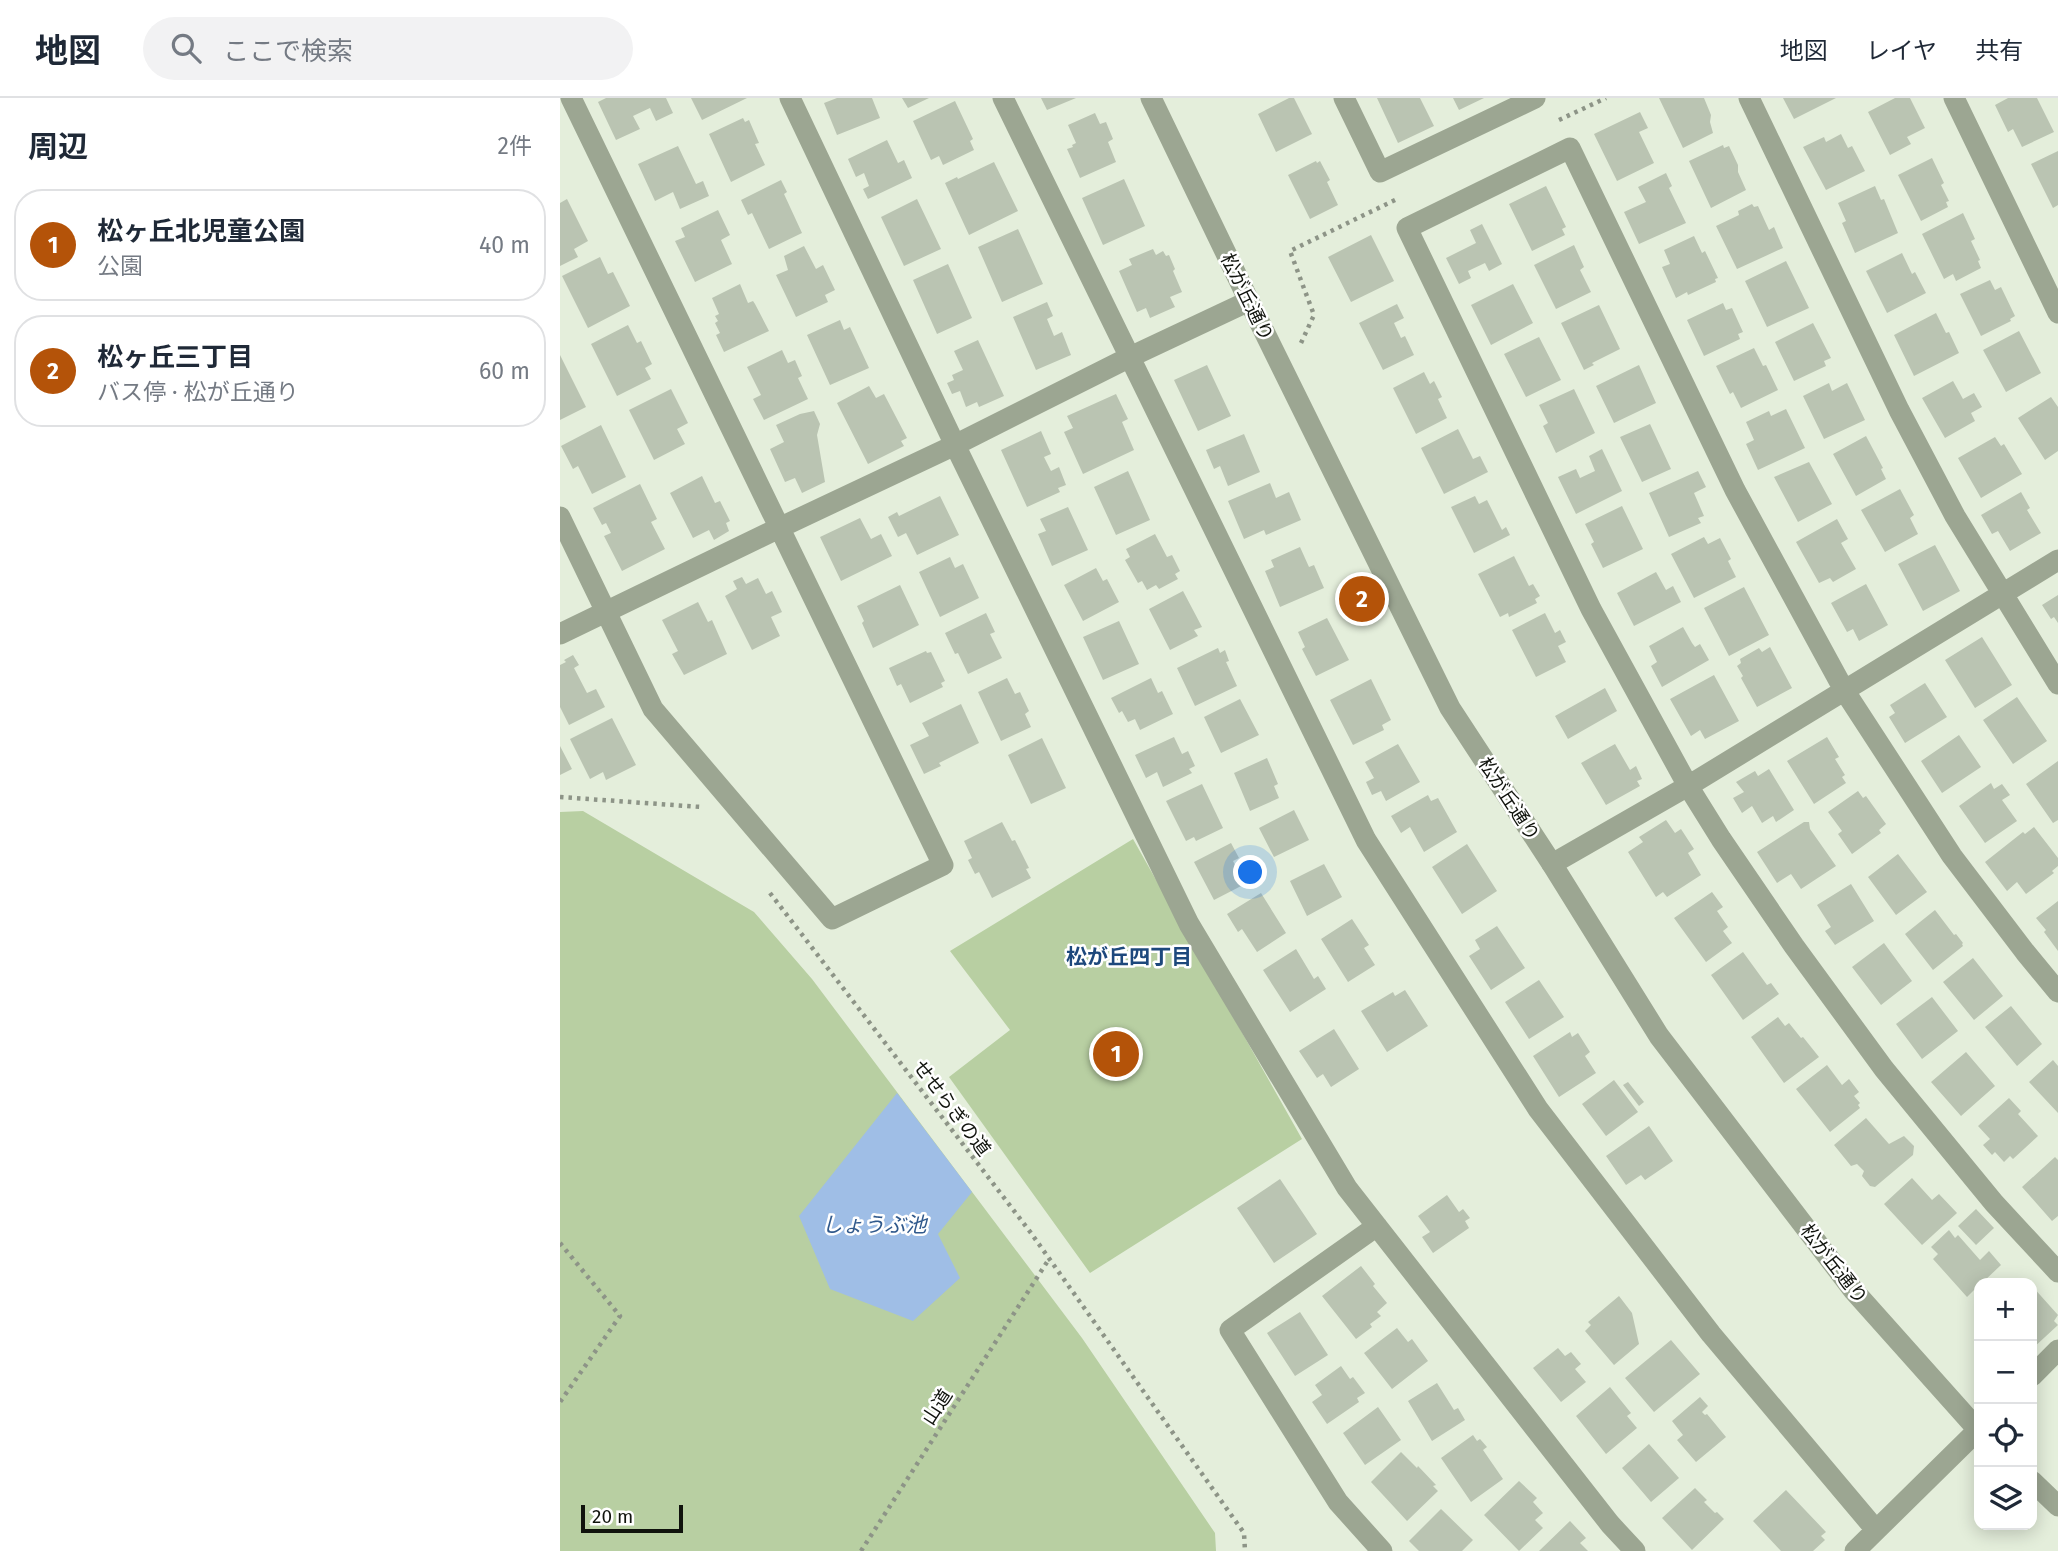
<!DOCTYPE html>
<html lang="ja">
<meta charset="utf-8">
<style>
:root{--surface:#fff;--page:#f2f2f3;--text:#1f2937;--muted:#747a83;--line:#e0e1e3;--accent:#b45309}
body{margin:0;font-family:"Fira Sans","Noto Sans JP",sans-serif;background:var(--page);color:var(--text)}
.controls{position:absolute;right:21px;bottom:21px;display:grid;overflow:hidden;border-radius:14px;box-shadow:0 4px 18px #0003}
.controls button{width:63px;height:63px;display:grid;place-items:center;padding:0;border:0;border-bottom:2px solid var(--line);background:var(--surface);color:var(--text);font:35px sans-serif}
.scale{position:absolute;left:21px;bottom:18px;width:102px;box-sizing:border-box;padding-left:7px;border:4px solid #10130d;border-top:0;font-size:19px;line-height:24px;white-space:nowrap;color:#10130d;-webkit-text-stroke:5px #fff;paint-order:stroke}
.you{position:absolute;left:691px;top:775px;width:24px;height:24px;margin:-18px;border:5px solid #fff;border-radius:50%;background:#1a73e8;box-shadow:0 0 0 10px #1a73e833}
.badge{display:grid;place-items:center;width:46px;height:46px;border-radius:50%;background:var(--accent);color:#fff;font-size:23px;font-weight:700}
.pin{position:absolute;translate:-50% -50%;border:4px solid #fff;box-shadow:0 2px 7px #0006}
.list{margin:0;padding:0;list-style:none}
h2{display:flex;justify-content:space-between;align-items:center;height:91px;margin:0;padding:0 28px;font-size:30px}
h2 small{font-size:23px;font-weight:400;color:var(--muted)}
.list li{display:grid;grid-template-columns:46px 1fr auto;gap:21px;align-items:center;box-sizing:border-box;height:112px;margin:0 14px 14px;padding:0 14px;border:2px solid var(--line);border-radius:28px}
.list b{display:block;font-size:26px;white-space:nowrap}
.list p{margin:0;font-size:23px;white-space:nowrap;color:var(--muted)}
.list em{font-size:23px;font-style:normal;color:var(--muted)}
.icon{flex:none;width:38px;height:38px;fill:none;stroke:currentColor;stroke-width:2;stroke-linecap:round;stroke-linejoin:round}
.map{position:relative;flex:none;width:1498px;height:1453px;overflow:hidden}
header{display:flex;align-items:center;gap:42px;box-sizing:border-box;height:98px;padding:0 35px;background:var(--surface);border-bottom:2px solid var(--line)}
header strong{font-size:33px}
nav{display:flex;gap:38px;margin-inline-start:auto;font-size:24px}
.search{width:490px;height:63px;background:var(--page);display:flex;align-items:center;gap:18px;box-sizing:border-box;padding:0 24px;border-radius:38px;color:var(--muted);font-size:26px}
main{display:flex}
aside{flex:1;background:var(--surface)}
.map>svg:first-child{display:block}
.green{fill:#b8cfa2}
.water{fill:#9fbee6}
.building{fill:#bac4b2}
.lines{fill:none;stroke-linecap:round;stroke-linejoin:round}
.path{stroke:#8d9487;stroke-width:4.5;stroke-dasharray:3.5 5;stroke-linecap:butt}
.minor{stroke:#9ca692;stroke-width:21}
.tertiary{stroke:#9ca692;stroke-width:21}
.labels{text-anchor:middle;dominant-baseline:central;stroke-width:5;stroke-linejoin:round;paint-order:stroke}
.street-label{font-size:19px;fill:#10130d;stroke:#fff}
.neighbourhood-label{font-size:21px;font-weight:bold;fill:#1d487c;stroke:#fff}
.water-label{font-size:21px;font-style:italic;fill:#30598c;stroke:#fff}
</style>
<header>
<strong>地図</strong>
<div class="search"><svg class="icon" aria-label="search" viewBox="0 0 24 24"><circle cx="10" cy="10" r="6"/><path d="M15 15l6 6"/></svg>ここで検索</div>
<nav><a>地図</a><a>レイヤ</a><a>共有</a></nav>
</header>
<main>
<aside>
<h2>周辺<small>2件</small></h2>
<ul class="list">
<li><span class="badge">1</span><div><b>松ヶ丘北児童公園</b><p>公園</p></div><em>40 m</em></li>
<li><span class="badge">2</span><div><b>松ヶ丘三丁目</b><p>バス停 · 松が丘通り</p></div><em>60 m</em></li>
</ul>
</aside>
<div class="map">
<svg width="1498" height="1453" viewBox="0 0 1498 1453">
<rect width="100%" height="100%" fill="#e4eedb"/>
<path class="green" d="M23 713 194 814 252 881 522 1240 655 1435 656 1453H0V714Z
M573 741 742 1041 530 1175 389 979 450 932 390 853Z"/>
<path class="water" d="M337 995 412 1094 378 1136 400 1180 353 1223 270 1191 239 1118Z"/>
<path class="building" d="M46 0H106L113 15 96 23 90 10 73 18 80 31 56 42 38 4Z
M131 0H187L142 22Z
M277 0H312L320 20 277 37 264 5Z
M342 0H369L348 10Z
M481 0H516L487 12Z
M729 0H734L752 36 716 54 698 16Z
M817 0H860L874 28 838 45Z
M893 0H924L899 12Z
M1099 0H1144L1151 17 1150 24 1153 35 1123 50Z
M1223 0H1276L1234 21Z
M1335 0H1350L1365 30 1347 39 1351 46 1330 57 1308 14Z
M1448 0H1477L1494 34 1462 49 1453 31 1448 34 1435 7Z
M395 3 413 41 410 43 414 52 383 67 379 58 371 62 353 23Z
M1080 14 1088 30 1079 34 1094 65 1057 83 1034 36Z
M535 15 540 26 546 24 553 41 548 44 556 64 520 80 507 51 513 49 512 47 516 45 508 27Z
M183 20 185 24 189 22 199 45 195 46 205 67 171 84 149 36Z
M1281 36 1288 50 1292 48 1305 73 1266 92 1243 49 1264 39 1266 44Z
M327 42 338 65 344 62 352 80 308 101 303 91 309 88 304 75 296 79 288 61Z
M1163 47 1164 50 1169 48 1178 67V74L1186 92 1151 110 1129 63Z
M118 48 136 86 143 83 149 98 120 111 113 94 95 103 78 66Z
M1498 53V107L1493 110 1471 66Z
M1372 60 1384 85 1381 87 1389 103 1386 104 1388 109 1361 123 1338 77Z
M756 63 757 65 760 63 770 82 767 84 778 107 750 121 728 77Z
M434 64 458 113 409 137 385 85 397 79 398 81Z
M1106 75 1112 88 1109 90 1126 125 1079 146 1064 114 1086 104 1078 89Z
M564 81 585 128 543 147 522 100Z
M221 82 227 94 224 96 242 135 209 151 192 115 188 117 181 102Z
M986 88 1006 129 1002 131 1005 137 972 153 949 106Z
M1315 88 1321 102 1324 101 1338 135 1295 155 1282 125 1286 123 1278 105Z
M7 101 28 143 14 151 18 159 0 168V105Z
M357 101 381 151 344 168 321 119Z
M1192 106 1194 109 1198 108 1209 132 1214 129 1223 150 1177 171 1156 128 1179 117 1178 113Z
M158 112 170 137 161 142 172 166 135 184 115 143 125 139 121 130Z
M1403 115 1415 141 1411 143 1420 162 1418 163 1421 170 1396 183 1393 176 1384 181 1362 136Z
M922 126 942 166 929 173 925 165 908 173 911 180 899 186 886 160 916 145 910 132Z
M458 131 483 186 442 204 418 149Z
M811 137 834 183 791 204 768 159Z
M1134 138 1142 155 1145 153 1158 180 1155 181 1156 184 1128 197 1127 194 1116 200 1102 169 1110 166 1104 152Z
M1014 147 1024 169 1020 172 1031 194 996 211 974 167Z
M244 148 256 171 263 167 275 192 265 197 268 204 236 219 216 177 228 172 224 158Z
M593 151 596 157 603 153 606 158 609 157 615 171 613 173 622 194 610 199 615 209 590 220 586 210 577 214 559 173 572 167 569 161Z
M1342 155 1352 176 1355 174 1366 195 1327 215 1306 173Z
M40 159 48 176 53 174 70 208 28 230 2 178Z
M1226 163 1249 210 1207 229 1185 183Z
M388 166 412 220 377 236 353 182Z
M1430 182 1435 192 1441 189 1455 218 1450 221 1451 223 1421 238 1400 196Z
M180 186 188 205 193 203 195 206 209 233 164 254 156 237 160 235 155 225 158 223 155 218 159 216 152 200Z
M953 186 973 225 931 247 911 207Z
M487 204 493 218 487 221 494 238 502 234 511 257 476 272 453 219Z
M1163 205 1166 212 1172 210 1183 234 1178 236 1180 241 1144 258 1127 222Z
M837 206 844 220 834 225 841 240 845 238 854 257 823 272 799 225Z
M1039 207 1060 251 1032 265 1034 267 1024 272 1001 225Z
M1376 215 1386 235 1389 234 1399 255 1354 278 1334 237Z
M280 222 284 232 290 229 309 270 270 287 247 237Z
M1253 225 1271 260 1264 263 1266 268 1234 283 1215 244Z
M68 227 77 245 81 243 92 266 85 270 91 281 57 298 31 246Z
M1459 233 1481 275 1446 294 1423 252Z
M979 239 1001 282 966 299 944 256Z
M418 242 444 298 419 309 417 304 406 309 400 293 392 296 387 285 394 282 392 277 403 272 394 253Z
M1194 250 1203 268 1206 267 1218 292 1181 310 1173 294 1170 296 1156 268Z
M222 252 228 265 235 262 242 278 238 280 248 301 204 322 193 301 201 297 187 269Z
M0 257 26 309 0 322Z
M647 267 671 318 638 333 614 282Z
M1079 267 1096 305 1054 325 1036 288Z
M864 274 870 286 874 283 882 299 878 301 887 320 856 336 833 290Z
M1393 283 1403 301 1414 295 1422 309 1411 315 1415 323 1385 340 1362 300Z
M1269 285 1272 293 1287 285 1305 322 1264 341 1243 298Z
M309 288 316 300 324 296 347 340 341 343 344 348 308 366 277 305Z
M111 291 128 325 117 331 125 346 94 362 69 312Z
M1014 291 1035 335 996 355 983 328 988 325 979 307Z
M556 296 568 321 562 324 574 352 523 376 504 334 513 330 507 318Z
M1491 299 1498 309V353L1485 362 1458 320Z
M1226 311 1245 350 1198 372 1186 346 1194 342 1186 324 1209 313 1211 318Z
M254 313 260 326 257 337 265 384 242 395 235 380 225 384 210 351 224 344 216 327 240 316Z
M1090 326 1111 371 1082 384 1060 339Z
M41 327 66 379 32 396 18 368 13 371 1 348Z
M898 331 913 361 920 358 928 374 884 396 861 350Z
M481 333 491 356 484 359 491 373 499 369 506 387 498 390 500 394 467 409 441 352Z
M684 336 700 374 668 388 660 368 654 371 646 352Z
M1306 338 1323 370 1321 371 1326 381 1296 398 1273 356Z
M1435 339 1441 348 1444 346 1462 376 1421 400 1398 360Z
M1042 351 1062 393 1016 416 998 379 1016 371 1020 380 1035 373 1029 358Z
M1249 364 1272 406 1238 424 1214 379Z
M568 373 590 422 556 437 534 389Z
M1138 373 1146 389 1134 395 1144 418 1138 420 1141 425 1109 439 1089 395Z
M142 378 155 405 160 403 170 423 166 425 169 433 154 442 149 432 133 440 110 395Z
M710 385 716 400 729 394 741 422 706 437 704 432 684 441 668 403Z
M80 386 97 421 91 424 105 451 62 473 44 438 51 435 46 425 42 427 33 410Z
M1340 391 1354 417 1350 420 1358 436 1325 454 1301 412Z
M1461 394 1470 410 1467 412 1481 435 1450 453 1438 433 1432 436 1421 417Z
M380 398 399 437 357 457 346 435 338 439 328 419 337 414 339 418Z
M915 398 919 406 927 402 942 432 946 429 950 437 914 455 891 409Z
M1062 408 1083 451 1043 470 1031 446 1034 444 1025 426Z
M508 409 528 452 492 468 478 436 486 433 480 421Z
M300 420 311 441 321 436 332 458 281 483 260 439Z
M1277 421 1288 441 1281 445 1296 471 1273 484 1270 480 1259 485 1236 444Z
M595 436 607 459 612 457 620 473 615 476 618 481 599 491 596 487 587 492 582 483 578 485 565 462 570 459 566 451Z
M1144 439 1148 446 1160 440 1171 461 1168 463 1176 479 1134 500 1111 456Z
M1375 447 1400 493 1363 513 1338 466Z
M740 449 749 469 754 467 764 490 720 509 705 473 714 469 711 462Z
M954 458 969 488 973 486 980 498 975 501 977 505 949 519 948 515 940 519 918 476Z
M390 459 395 470 403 466 419 500 380 519 359 474Z
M536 470 543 483 547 481 559 504 523 523 504 487Z
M1096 474 1106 492 1113 488 1121 504 1074 528 1057 495Z
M182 479 186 486 198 480 206 496 212 493 222 514 211 519 220 538 192 552 165 498 177 491 173 483Z
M1306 486 1328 527 1299 543 1293 531 1287 534 1271 505Z
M340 487 359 527 313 550 302 525 304 523 297 508Z
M1184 489 1209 537 1169 558 1144 510Z
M623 493 642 529 634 532 638 538 610 552 589 511Z
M1498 497V525L1494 519 1491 521 1482 507Z
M138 504 148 524 152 522 167 556 124 577 112 556 118 553 102 522Z
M426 515 435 534 430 536 442 560 408 576 398 555 395 556 385 535Z
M985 515 995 535 1000 532 1006 544 998 548 1006 564 976 579 952 532Z
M767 520 789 562 756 578 742 551 745 549 738 534Z
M559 523 579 566 543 582 523 539Z
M1123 529 1132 545 1135 549 1140 546 1149 562 1102 589 1091 568 1097 564 1089 548Z
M1422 539 1452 587 1415 610 1385 562Z
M1210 549 1232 590 1197 609 1181 580 1183 578 1177 568 1181 565 1180 561 1199 550 1202 554Z
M658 550 660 555 665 552 669 563 666 564 677 588 635 608 617 570Z
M366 553 367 555 371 554 385 583 381 585 383 589 350 605 341 586 337 588 329 570Z
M13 557 19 567 14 570 27 595 36 591 45 609 9 627 0 609V567L6 564 4 562Z
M1154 577 1179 623 1145 641 1140 632 1131 638 1110 601Z
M447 580 455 596 460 594 469 613 465 616 471 629 441 643 418 594Z
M591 580 598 595 602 593 613 616 580 632 575 621 568 624 562 613 559 615 551 600Z
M811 581 831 622 822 627 824 632 793 647 770 602Z
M1365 585 1387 619 1345 645 1329 619 1335 615 1330 607Z
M1045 590 1057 613 1008 641 995 618Z
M1457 599 1487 643 1453 666 1423 622Z
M680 601 699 637 661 655 644 619Z
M401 606 419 645 379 665 381 668 364 676 350 647 369 638 362 625Z
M52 620 76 667 46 682 43 674 30 681 10 641Z
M1399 637 1421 669 1382 695 1361 663Z
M614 639 622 656 628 653 635 668 629 671 632 675 603 689 597 674 586 680 575 657Z
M1267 639 1279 659 1275 661 1285 677 1282 679 1286 685 1254 706 1227 663Z
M482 640 506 690 471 706 448 657Z
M838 646 860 684 826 703 821 693 812 697 806 684 814 680 805 664Z
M1055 646 1070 672 1076 668 1082 681 1077 683 1080 688 1046 707 1021 665Z
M0 648 12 671 0 677Z
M707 660 718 686 714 688 719 700 690 713 674 675Z
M1498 663V722L1493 725 1466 686Z
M1209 671 1234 712 1216 724 1213 718 1202 725 1192 708 1182 715 1173 700 1184 694 1176 684 1195 673 1198 678Z
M1431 685 1434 691 1442 686 1450 697 1442 702 1457 723 1425 745 1399 708Z
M642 686 663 730 636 743 634 739 626 743 606 703Z
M1298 693 1303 700 1306 698 1326 726 1319 732 1321 735 1292 756 1278 736 1282 733 1268 714Z
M868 697 871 703 878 700 897 734 864 754 850 729 841 735 831 718Z
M734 712 749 742 714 759 699 730Z
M1106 722 1115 735 1121 731 1134 751 1128 755 1141 777 1107 799 1103 794 1096 799 1068 754 1083 744 1079 739Z
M442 724 452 743 455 742 469 770 466 771 471 780 432 800 419 774 415 776 408 762 412 760 404 743Z
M1244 724H1249L1250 731 1276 768 1241 791 1231 776 1217 785 1197 754Z
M1474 729 1498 760V768L1492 773 1494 775 1466 796 1457 784 1447 793 1425 764 1463 734 1465 736Z
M671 745 679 760 673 763 685 786 654 802 634 764Z
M907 746 937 793 902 816 872 769Z
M1338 756 1367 794 1336 817 1308 779Z
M764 766 782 799 747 818 730 783Z
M1291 786 1314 823 1275 847 1265 833 1271 829 1257 807Z
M1152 794 1163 809 1157 813 1168 829 1163 833 1172 845 1146 864 1114 820Z
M701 795 726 835 697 854 682 831 678 834 667 816Z
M1498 803V853L1484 834 1486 832 1476 820Z
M1375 812 1394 837 1396 836 1403 845 1402 846 1403 848 1373 872 1345 836Z
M792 821 809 847 804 850 815 867 788 884 761 841Z
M937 828 965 870 931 892 909 858 920 851 915 842Z
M1324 845 1352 883 1321 907 1292 869Z
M736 851 754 881 758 878 766 891 730 914 703 872Z
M1183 854 1207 887 1211 885 1219 896 1183 922 1151 877Z
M1413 860 1443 898 1414 922 1383 884Z
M979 882 1004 919 969 941 945 904Z
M845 892 868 928 827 954 801 913 833 894 835 898Z
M1372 899 1398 933 1362 961 1336 926Z
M1451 908 1482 946 1457 968 1425 929Z
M1218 919 1225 928 1229 925 1241 940 1243 939 1259 959 1224 985 1191 939Z
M774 931 799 971 771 989 763 976 757 980 739 953Z
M1010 934 1012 939 1018 935 1030 954 1025 958 1036 975 999 999 973 958Z
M1406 954 1435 988 1401 1018 1371 984Z
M1493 962 1498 968V1015L1469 984Z
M1267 967 1282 987 1289 981 1299 994 1294 998 1300 1005 1298 1007 1300 1010 1270 1034 1236 991Z
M1054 982 1078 1014 1046 1038 1022 1006Z
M1068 984 1084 1004 1079 1008 1063 987Z
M1449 1000 1461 1013 1458 1016 1478 1038 1453 1061 1450 1058 1444 1064 1435 1054 1432 1057 1423 1047 1430 1041 1418 1028Z
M1306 1020 1329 1046 1344 1038 1354 1048 1353 1057 1315 1089 1310 1088 1302 1078 1304 1073 1297 1066 1291 1068 1274 1047Z
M1089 1028 1113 1063 1085 1082 1081 1077 1066 1087 1046 1058Z
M1495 1059 1498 1062V1118L1492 1123 1462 1089Z
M1352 1080 1372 1102 1379 1096 1397 1115 1362 1147 1324 1106Z
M720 1081 757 1136 714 1165 677 1110Z
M887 1097 899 1114 903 1111 910 1120 905 1123 909 1130 873 1155 862 1139 870 1134 858 1118Z
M1416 1111 1434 1130 1416 1147 1398 1128Z
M1389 1132 1395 1140 1398 1137 1420 1162 1429 1153 1441 1167 1422 1185H1419V1187L1407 1199 1373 1161 1378 1156 1371 1149Z
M801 1168 815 1186 813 1188 827 1205 817 1214 821 1218 810 1226 812 1229 796 1241 762 1198Z
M1472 1188 1498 1217 1494 1223 1498 1227 1472 1251Z
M1059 1198 1072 1215 1079 1246 1054 1267 1025 1233 1031 1227 1028 1224Z
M740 1214 768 1257 735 1278 707 1235Z
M837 1230 848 1244 852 1241 868 1263 832 1291 804 1255Z
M1111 1242 1140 1276 1094 1314 1065 1280Z
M998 1250 1005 1258 1011 1254 1021 1266 1015 1271 1026 1284 1001 1304 973 1270Z
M781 1268 790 1281 793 1279 805 1295 797 1300 799 1304 767 1326 752 1304 762 1297 755 1287Z
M877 1285 894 1312 898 1310 905 1322 872 1343 848 1303Z
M1050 1289 1071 1315 1067 1318 1077 1330 1046 1356 1016 1318Z
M1140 1299 1148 1308 1142 1314 1145 1317 1147 1316 1166 1339 1136 1364 1117 1342 1123 1337 1112 1323Z
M818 1309 841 1342 805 1367 783 1335Z
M913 1337 917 1343 920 1341 927 1349 923 1352 943 1381 911 1404 881 1360Z
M1089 1346 1119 1380 1091 1404 1062 1370Z
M841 1354 857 1370 858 1368 876 1387 873 1388 878 1393 847 1423 811 1384Z
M959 1383 977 1400 973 1404 983 1415 975 1422 983 1430 959 1453 924 1417Z
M1135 1390 1147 1402 1144 1404 1155 1415 1157 1414 1164 1421 1132 1452 1102 1420Z
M1226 1392 1266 1434 1261 1438 1265 1442 1253 1453H1221L1193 1423Z
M881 1411 913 1442 902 1453H859L849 1443Z
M1010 1423 1026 1440 1020 1445 1028 1453H979Z"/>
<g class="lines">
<path class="path" d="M999 22 1046 0
M741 245 754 217 730 153 837 101
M0 699 141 709
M210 795 471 1135 684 1435 685 1453
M0 1145 60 1218 0 1304
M301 1453 489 1161"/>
<path class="minor" d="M230 0 395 347 629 826 787 1090 1050 1426 1075 1453
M443 0 806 742 978 1011 1151 1236 1316 1432
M784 0 820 74 975 0
M1189 0 1339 312 1395 418 1498 586
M1394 0 1498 215
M0 419 93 611 272 821 383 767 11 0
M0 536 219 430 395 347 570 259 689 203
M992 766 1128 688 1498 462
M1498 894 1465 854 1392 758 1284 592 1175 392 1010 50 847 130 1031 511 1128 688 1161 741 1234 848 1324 971 1434 1105 1498 1174
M817 1128 670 1232 778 1404 822 1453
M1472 1278 1498 1252
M1295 1453 1419 1331"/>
<path class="tertiary" d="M591 0 689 203 890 610 992 766 1099 938 1294 1193 1419 1333
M1472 1383 1498 1408"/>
</g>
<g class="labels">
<g class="street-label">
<text transform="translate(687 199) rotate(64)">松が丘通り</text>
<text transform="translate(949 701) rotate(57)">松が丘通り</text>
<text transform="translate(392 1010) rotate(53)">せせらぎの道</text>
<text transform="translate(1274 1166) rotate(52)">松が丘通り</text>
<text transform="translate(377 1309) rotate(-57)">山道</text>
</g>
<g class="neighbourhood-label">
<text x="569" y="859">松が丘四丁目</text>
</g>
<g class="water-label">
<text x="314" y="1127">しょうぶ池</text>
</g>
</g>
</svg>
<div class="controls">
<button>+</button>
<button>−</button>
<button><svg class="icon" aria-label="locate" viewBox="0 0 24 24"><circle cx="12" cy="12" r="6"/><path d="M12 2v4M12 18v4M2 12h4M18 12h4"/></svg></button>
<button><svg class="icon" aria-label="layers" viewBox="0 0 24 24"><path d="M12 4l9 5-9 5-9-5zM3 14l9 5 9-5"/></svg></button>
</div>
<div class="scale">20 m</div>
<div class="you"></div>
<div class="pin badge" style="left:556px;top:956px">1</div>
<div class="pin badge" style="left:802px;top:501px">2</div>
</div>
</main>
